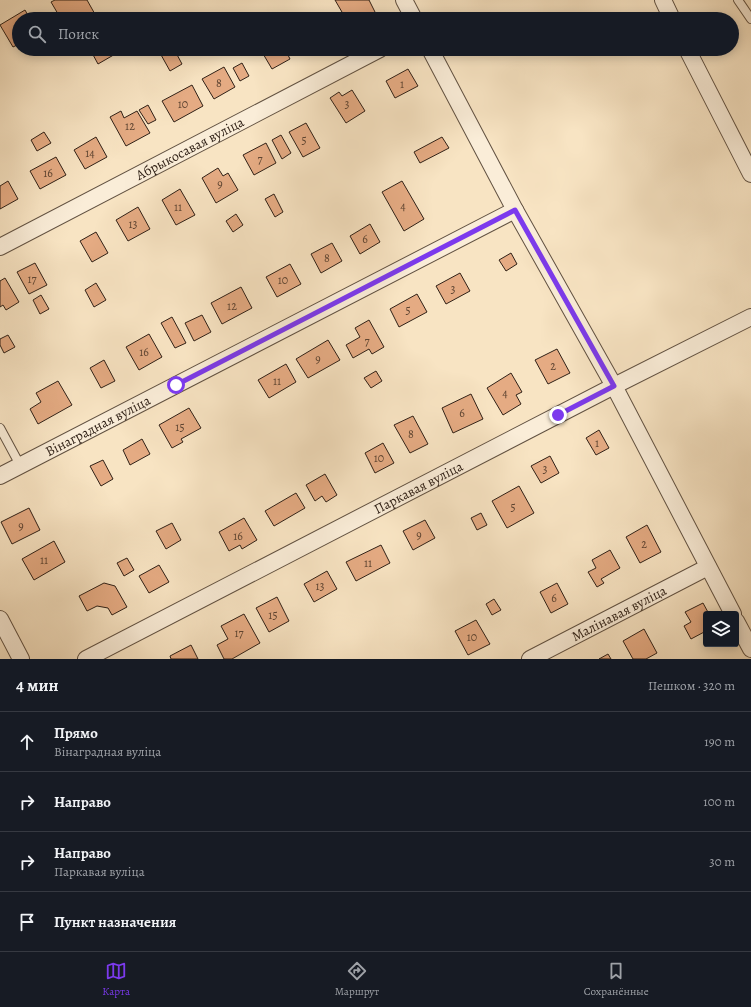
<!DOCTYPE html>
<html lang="ru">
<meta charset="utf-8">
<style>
:root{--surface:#171b24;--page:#242831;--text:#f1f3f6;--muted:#9ea1a6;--line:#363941;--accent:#7c3aed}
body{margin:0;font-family:Alegreya,serif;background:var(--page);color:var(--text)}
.controls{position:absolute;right:12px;bottom:12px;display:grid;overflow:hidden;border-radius:4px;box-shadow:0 2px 10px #0003}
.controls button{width:36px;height:36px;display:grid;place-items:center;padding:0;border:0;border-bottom:1px solid var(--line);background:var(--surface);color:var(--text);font:20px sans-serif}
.stop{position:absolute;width:12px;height:12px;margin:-9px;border:3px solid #7c3aed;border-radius:50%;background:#fff}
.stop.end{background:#7c3aed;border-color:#fff;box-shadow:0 1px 4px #0008}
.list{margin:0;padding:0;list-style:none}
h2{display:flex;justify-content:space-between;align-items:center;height:52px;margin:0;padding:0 16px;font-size:17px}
h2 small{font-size:13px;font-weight:400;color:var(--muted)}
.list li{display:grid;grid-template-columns:26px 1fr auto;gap:12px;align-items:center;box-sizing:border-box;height:60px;padding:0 16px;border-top:1px solid var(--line)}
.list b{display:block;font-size:15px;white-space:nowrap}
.list p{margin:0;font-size:13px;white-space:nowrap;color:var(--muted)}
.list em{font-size:13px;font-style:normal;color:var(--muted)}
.icon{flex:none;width:22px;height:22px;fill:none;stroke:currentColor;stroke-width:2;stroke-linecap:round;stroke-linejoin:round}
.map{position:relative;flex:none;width:751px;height:659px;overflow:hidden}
.search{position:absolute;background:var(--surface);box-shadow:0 2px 10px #0003;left:12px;right:12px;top:12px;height:44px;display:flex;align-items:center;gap:10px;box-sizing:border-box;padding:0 14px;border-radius:22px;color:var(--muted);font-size:15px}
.sheet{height:292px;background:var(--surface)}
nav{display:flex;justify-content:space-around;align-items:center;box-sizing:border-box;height:56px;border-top:1px solid var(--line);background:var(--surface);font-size:11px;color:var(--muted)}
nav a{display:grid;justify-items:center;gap:2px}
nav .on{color:var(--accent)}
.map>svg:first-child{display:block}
.building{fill:#e5ab83;stroke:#302117}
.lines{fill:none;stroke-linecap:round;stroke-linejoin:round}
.lane-casing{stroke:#625242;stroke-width:10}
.street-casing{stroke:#625242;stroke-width:18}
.lane{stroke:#faedd8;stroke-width:8}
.street{stroke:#faedd8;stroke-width:16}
.route{stroke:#7c3aed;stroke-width:5}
.labels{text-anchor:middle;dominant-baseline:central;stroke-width:3.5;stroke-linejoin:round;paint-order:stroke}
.number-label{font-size:12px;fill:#5d4432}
.street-label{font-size:14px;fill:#302117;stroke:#faedd8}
</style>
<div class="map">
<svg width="751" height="659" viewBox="0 0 751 659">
<rect width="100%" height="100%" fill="#f8e4c3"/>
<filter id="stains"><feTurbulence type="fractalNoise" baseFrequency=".005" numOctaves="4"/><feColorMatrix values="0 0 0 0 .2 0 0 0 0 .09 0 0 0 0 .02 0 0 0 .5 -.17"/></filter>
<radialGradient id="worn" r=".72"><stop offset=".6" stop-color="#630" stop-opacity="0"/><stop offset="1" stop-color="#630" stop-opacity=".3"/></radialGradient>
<path class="building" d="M55 0H87L96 16 90 19H61L51 2Z
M335 0H369L376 14 368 19H346Z
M25 10 30 19H19V44L13 47 0 25Z
M94 49H115L117 53 98 64 91 51Z
M168 49H174L182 64 170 71 160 53Z
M268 49H285L290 59 272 69 262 52Z
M242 63 249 76 240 81 233 68Z
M224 67 235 87 214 99 202 79Z
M408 69 418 86 395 98 386 81Z
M192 85 203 106 174 122 162 101Z
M352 90 365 111 346 123 330 98 339 92 342 96Z
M148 105 156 120 148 124 139 110Z
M121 111 124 118 137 111 150 133 126 146 110 117Z
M306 123 320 148 303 157 289 132Z
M44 132 51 143 37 151 31 140Z
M281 135 291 153 282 159 272 140Z
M96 137 107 157 85 169 74 150Z
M442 137 449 148 420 163 414 152Z
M266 143 276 163 254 175 243 155Z
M56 157 66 175 40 189 30 171Z
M218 168 223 176 228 173 238 190 216 203 202 178Z
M8 181 18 199 0 209V186Z
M402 181 424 219 404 231 382 192Z
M180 189 195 215 176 225 162 200Z
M274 194 283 212 275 217 265 199Z
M138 207 150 229 128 241 116 220Z
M236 214 243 225 233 232 226 221Z
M370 224 380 242 360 254 350 236Z
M96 232 108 253 92 262 80 241Z
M332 243 342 261 321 273 311 254Z
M511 253 517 264 506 271 499 260Z
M35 263 47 285 29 294 17 272Z
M290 264 301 284 277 297 266 277Z
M460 273 470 291 446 304 436 286Z
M5 278 19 302 6 310 3 305 0 307V281Z
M96 283 106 300 94 307 85 290Z
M241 287 252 308 222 324 211 303Z
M417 294 427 312 399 327 390 309Z
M41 295 49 309 40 314 33 300Z
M202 315 211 332 194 341 185 323Z
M172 317 186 343 175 348 161 323Z
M369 320 384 347 372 354 369 349 353 358 346 345 360 337 355 328Z
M149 334 162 357 139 370 126 347Z
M8 335 15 347 4 353 0 345V339Z
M328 340 340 360 308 378 296 359Z
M557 349 570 373 548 384 535 360Z
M104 360 115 381 101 388 90 368Z
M286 364 296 382 269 398 258 380Z
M376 371 382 381 371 388 364 378Z
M511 373 522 392 516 395 521 404 503 415 487 388Z
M58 381 72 405 38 424 30 409 41 402 36 393Z
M471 394 483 419 453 433 442 408Z
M189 408 201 428 181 439 183 442 172 448 159 425Z
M413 416 428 444 410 453 394 425Z
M599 430 609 448 596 455 586 438Z
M142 439 150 454 130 465 123 450Z
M383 443 394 463 375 473 365 453Z
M550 456 559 473 541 483 531 466Z
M103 460 113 479 101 486 90 466Z
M325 474 337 495 326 502 322 496 315 501 306 485Z
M519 486 534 513 507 528 492 501Z
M296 493 305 508 274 526 265 511Z
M29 508 40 530 12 544 1 522Z
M481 513 487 525 477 530 471 518Z
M244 518 257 540 242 549 240 545 229 551 219 532Z
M425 520 435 538 413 550 403 531Z
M172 523 181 540 166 549 156 531Z
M647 525 661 552 640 563 626 537Z
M54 541 65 562 34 580 22 559Z
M381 545 390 563 356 581 346 562Z
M610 550 620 568 601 579 604 583 597 587 588 572 596 568 592 560Z
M127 558 134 570 124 576 117 563Z
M159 565 169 582 149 593 139 576Z
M327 571 337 589 314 602 304 584Z
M104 583 115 586 127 607 112 615 108 608 97 606 87 611 79 596Z
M557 583 568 604 551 613 540 592Z
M277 597 289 621 269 632 256 608Z
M494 599 501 610 492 615 486 604Z
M703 603 709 614H706V631L691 639 684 626 691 622 685 612Z
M244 614 260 643 232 659H224L217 645 228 639 221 626Z
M476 620 490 644 468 655 455 631Z
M644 629 657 653 646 659H633L623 641Z
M191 645 198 659H171L170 656Z
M608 654 611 659H599Z"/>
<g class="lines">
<defs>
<path id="lane" d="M738 0 751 19
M0 428 20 465"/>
<g id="street">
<path d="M404 0 414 19"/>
<path d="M663 0 672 19"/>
<path d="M430 49 515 210 614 386 733 614"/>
<path d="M687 49 751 174"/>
<path id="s1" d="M0 247 380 49"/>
<path id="s2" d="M0 476 515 210"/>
<path d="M0 619 21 659"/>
<path d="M736 621 751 649"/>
<path id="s3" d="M86 659 614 386 751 317"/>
<path id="s4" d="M530 659 708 567"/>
</g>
</defs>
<use href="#lane" class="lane-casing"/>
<use href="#street" class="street-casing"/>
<use href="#lane" class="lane"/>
<use href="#street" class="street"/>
</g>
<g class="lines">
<path class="route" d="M176 385 515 210 614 386 558 415"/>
</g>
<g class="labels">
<g class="number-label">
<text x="219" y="83">8</text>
<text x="402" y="84">1</text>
<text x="183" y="104">10</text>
<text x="347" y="104">3</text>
<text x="130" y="126">12</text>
<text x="304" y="140">5</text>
<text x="90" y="153">14</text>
<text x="260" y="159">7</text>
<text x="48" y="173">16</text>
<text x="220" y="184">9</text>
<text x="403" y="206">4</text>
<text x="178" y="207">11</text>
<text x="133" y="224">13</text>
<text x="365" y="239">6</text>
<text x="327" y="258">8</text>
<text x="32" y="279">17</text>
<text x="283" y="280">10</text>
<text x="453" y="289">3</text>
<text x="232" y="306">12</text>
<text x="408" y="310">5</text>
<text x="367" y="341">7</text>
<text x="144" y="352">16</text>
<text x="318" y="359">9</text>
<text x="553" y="366">2</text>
<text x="277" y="381">11</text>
<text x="505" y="393">4</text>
<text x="462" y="413">6</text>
<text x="180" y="427">15</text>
<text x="411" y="434">8</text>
<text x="597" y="443">1</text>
<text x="379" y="458">10</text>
<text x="545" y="469">3</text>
<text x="513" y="507">5</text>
<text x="21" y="526">9</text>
<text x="419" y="535">9</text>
<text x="238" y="536">16</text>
<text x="644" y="544">2</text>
<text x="44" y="560">11</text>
<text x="368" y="563">11</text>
<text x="320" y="586">13</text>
<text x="554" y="598">6</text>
<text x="273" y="615">15</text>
<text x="239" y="633">17</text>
<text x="472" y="637">10</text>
</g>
<g class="street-label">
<text stroke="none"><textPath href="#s1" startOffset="214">Абрыкосавая вуліца</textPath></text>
<text stroke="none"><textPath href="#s2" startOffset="110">Вінаградная вуліца</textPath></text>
<text stroke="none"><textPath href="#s3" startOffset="374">Паркавая вуліца</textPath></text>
<text stroke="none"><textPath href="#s4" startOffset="100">Малінавая вуліца</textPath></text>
</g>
</g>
<rect width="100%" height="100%" filter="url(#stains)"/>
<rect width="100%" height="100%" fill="url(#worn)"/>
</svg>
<div class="controls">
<button><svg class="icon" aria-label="layers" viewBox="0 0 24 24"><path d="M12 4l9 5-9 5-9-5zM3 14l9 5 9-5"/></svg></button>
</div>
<div class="stop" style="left:176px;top:385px"></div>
<div class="stop end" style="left:558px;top:415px"></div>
<div class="search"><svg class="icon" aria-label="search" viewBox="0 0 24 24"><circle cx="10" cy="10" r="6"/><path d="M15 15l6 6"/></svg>Поиск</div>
</div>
<section class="sheet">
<h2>4 мин<small>Пешком · 320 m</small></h2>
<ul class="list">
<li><svg class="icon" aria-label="ahead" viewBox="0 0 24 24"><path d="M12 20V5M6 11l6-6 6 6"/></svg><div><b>Прямо</b><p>Вінаградная вуліца</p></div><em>190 m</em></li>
<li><svg class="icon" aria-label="right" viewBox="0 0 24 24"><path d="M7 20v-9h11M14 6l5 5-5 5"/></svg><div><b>Направо</b></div><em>100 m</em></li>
<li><svg class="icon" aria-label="right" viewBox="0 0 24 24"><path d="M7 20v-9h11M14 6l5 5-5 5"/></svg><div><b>Направо</b><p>Паркавая вуліца</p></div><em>30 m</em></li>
<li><svg class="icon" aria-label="arrive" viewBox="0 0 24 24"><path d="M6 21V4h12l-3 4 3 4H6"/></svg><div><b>Пункт назначения</b></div></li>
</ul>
</section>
<nav>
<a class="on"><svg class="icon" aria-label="map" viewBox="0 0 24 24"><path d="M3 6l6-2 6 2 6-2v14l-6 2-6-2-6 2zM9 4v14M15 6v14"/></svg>Карта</a>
<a><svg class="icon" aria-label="directions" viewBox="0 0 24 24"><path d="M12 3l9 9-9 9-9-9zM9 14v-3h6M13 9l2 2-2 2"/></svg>Маршрут</a>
<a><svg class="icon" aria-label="saved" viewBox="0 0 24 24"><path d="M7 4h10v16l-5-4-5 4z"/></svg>Сохранённые</a>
</nav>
